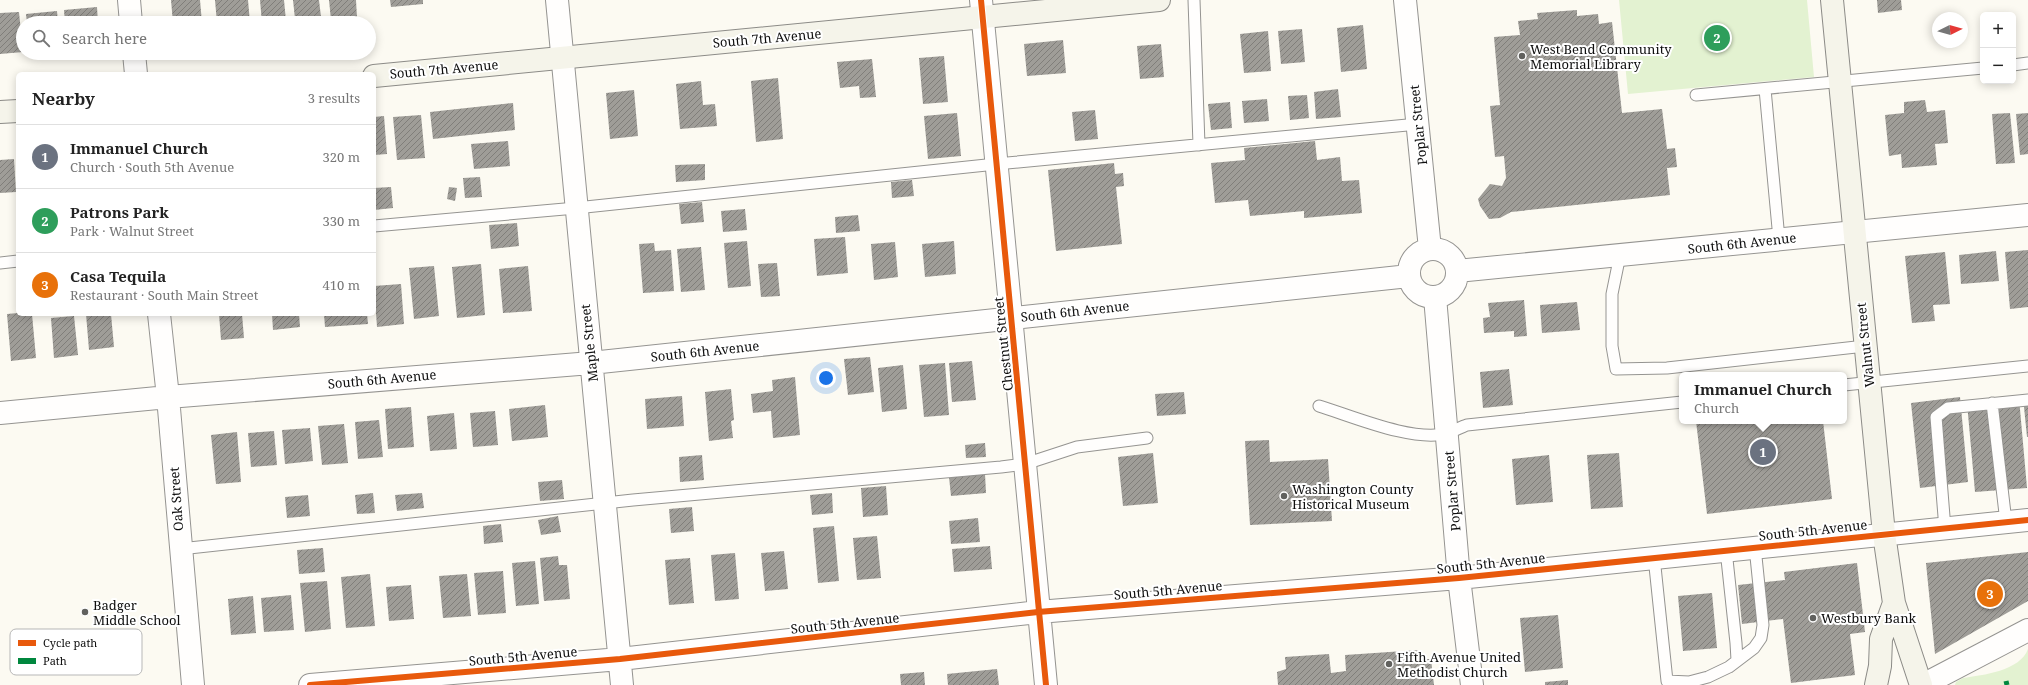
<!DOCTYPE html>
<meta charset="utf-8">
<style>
:root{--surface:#fff;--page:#f2f2f2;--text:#222;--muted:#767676;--line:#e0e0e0;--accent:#d93025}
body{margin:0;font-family:"Noto Serif",serif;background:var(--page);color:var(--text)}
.controls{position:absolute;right:12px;top:12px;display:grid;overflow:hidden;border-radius:6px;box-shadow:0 2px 10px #0003}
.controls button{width:36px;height:36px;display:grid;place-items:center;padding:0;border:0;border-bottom:1px solid var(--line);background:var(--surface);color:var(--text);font:20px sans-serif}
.compass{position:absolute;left:1932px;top:12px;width:36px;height:36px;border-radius:50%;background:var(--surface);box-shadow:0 2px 10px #0003;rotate:85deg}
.you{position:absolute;left:826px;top:378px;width:14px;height:14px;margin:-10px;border:3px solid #fff;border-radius:50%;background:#1a73e8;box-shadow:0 0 0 6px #1a73e833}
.badge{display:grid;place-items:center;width:26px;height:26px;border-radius:50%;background:var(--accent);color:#fff;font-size:13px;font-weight:700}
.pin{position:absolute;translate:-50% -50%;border:2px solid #fff;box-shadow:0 1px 4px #0006}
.popup{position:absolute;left:1679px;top:372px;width:168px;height:52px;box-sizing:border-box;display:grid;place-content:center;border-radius:6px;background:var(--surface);filter:drop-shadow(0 1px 3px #0005);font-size:13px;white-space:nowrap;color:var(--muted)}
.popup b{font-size:15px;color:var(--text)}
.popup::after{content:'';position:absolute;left:50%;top:100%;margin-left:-8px;border:8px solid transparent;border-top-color:var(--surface)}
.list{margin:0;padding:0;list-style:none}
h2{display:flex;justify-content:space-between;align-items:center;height:52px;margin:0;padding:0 16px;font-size:17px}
h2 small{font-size:13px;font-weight:400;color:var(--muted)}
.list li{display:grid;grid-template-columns:26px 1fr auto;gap:12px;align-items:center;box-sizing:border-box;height:64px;padding:0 16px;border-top:1px solid var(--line)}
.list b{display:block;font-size:15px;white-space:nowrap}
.list p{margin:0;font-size:13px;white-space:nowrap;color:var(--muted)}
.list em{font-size:13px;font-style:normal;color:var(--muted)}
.icon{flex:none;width:22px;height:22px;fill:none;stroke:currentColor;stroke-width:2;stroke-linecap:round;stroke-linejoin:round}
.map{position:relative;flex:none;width:2028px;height:685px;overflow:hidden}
.search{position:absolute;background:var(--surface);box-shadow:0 2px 10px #0003;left:16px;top:16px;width:360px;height:44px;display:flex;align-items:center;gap:10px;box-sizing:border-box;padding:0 14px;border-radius:22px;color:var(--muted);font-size:15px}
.panel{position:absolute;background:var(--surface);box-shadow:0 2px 10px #0003;left:16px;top:72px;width:360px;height:244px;border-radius:6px}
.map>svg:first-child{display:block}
.grass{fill:#e3f2d1}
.building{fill:url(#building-hatch)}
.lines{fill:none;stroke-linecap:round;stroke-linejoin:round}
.lane-casing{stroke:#959491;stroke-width:13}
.street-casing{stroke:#959491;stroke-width:24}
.secondary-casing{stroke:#8c8b87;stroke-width:24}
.lane{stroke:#fffefd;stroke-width:11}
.street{stroke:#fffefd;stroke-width:22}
.secondary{stroke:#f5f4ea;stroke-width:22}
.quiet{stroke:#00873e;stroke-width:5;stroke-dasharray:10 5;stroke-linecap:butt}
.cycleway-casing{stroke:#fff;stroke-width:8}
.cycleway{stroke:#e8590c;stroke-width:6}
.poi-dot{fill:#61615e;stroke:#fff;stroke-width:1.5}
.labels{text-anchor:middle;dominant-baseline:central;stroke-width:4;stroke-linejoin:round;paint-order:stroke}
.street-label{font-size:13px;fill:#0e0e0e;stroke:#fff}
.poi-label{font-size:13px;fill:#0e0e0e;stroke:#fff;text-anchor:start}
.key{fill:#fff;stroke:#b7b7b7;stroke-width:1}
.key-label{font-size:11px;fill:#0e0e0e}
</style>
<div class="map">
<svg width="2028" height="685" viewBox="0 0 2028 685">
<defs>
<pattern id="building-hatch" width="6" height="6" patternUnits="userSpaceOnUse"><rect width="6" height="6" fill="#9f9d98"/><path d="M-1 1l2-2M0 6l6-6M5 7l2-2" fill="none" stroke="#807e7a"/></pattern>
</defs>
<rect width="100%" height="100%" fill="#fcfaf2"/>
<path class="grass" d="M1619 0H1807L1814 77 1628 94Z
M2028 649V685H1955L1956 682 1963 678C1983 675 2020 671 2028 649Z"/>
<path class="building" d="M171 0H200L202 23H173Z
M215 0H248L250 23H217Z
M260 0H284L286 21 262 23Z
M293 0H319L321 17 295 19Z
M329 0H356L357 18 331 20Z
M390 0H423V4L391 7Z
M1877 0H1901L1902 10 1878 13Z
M97 7 98 23H65L64 10Z
M1577 10V16L1598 14 1599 24 1612 22 1622 113 1662 109 1667 149 1675 148 1677 167 1667 168 1670 195 1511 212 1500 218 1489 219 1480 206 1478 199 1490 184 1502 186 1506 178 1504 156 1495 157 1490 106 1500 105 1494 37 1520 35 1518 21 1538 19 1537 13Z
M57 11 58 23H27L26 14Z
M19 12 23 52 0 54V13Z
M1363 25 1367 69 1341 72 1337 28Z
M1302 29 1305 62 1281 64 1278 31Z
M1268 31 1271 71 1244 73 1240 34Z
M1063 40 1066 73 1027 76 1024 44Z
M1161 44 1164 77 1140 79 1137 46Z
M944 56 948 102 923 104 919 58Z
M872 59 876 97 860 98 859 86 840 88 837 62Z
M778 78 783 139 756 142 751 81Z
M701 81 703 105 715 104 717 126 680 129 676 84Z
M1338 89 1341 117 1316 119 1314 92Z
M634 90 638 136 610 139 606 93Z
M1307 95 1309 118 1290 120 1288 96Z
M1267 99 1269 121 1244 123 1242 101Z
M1925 100 1927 112 1945 110 1948 143 1935 144 1937 165 1902 168 1901 154 1889 156 1885 115 1904 113V102Z
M1230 102 1232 128 1211 130 1208 104Z
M513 103 515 130 433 139 430 112Z
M1095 110 1098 139 1075 141 1072 112Z
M957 113 961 156 928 159 924 116Z
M2010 113 2015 163 1996 164 1992 114Z
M2028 113V154L2020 155 2016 114Z
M421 115 425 158 397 160 393 117Z
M384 116 387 154 374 155V117Z
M508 141 510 166 474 169 471 144Z
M1315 141 1317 160 1340 157 1342 181 1359 180 1362 213 1304 218V211L1250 216 1248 200 1215 203 1211 163 1245 160 1244 148Z
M14 159 16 192 0 193V160Z
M1114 163 1115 174 1123 173 1124 186 1116 187 1122 244 1056 251 1048 170Z
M705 164V180L676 182 675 165Z
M480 177 482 197 465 198 463 178Z
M912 180 914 196 892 198 891 182Z
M391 187 393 208 374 210V188Z
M449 187 457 188 455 201 447 199Z
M702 202 704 222 681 224 679 204Z
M745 209 747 230 723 232 721 211Z
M858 215 860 231 836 233 835 217Z
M517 223 519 246 491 249 489 225Z
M845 237 848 273 817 276 814 239Z
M747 241 751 286 728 288 724 243Z
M954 241 956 274 925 277 922 244Z
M895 242 898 277 874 280 871 244Z
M654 243 655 251 671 250 674 291 643 293 639 244Z
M701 247 705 290 681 292 677 249Z
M2028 250V307L2010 309 2005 252Z
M1996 251 1999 281 1961 284 1959 255Z
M1945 252 1950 304 1933 305 1935 321 1912 323 1905 256Z
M777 263 780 296 761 297 758 264Z
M481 264 485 315 457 318 452 267Z
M434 266 439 316 414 319 409 268Z
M528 266 532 311 503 313 499 269Z
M401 284 404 324 377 327 374 286Z
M1524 300 1527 336 1514 337V331L1484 333 1483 318 1490 317 1488 303Z
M1577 302 1580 330 1542 333 1540 305Z
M18 313 32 314 36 358 11 361 7 314Z
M86 314H111L114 347 89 350Z
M219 314H242L244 338 221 340Z
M272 314H299L300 327 273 330Z
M324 314H367L368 324 325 327Z
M74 316 78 355 54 358 51 318Z
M870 357 874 392 848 395 844 359Z
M972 361 976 400 952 402 949 363Z
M945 363 949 415 924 417 919 365Z
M903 365 907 409 882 412 878 368Z
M1509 369 1513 405 1483 408 1480 372Z
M795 377 800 435 773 438 771 411 753 413 751 394 773 391 772 380Z
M731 389 734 420 731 421 733 438 709 441 705 392Z
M1184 392 1186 414 1157 416 1155 394Z
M682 396 684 426 647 429 645 399Z
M2028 396V437H2027L2023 397Z
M1960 397 1968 482 1920 488 1911 403Z
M2019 398 2027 488 1975 492 1967 403Z
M545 405 548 437 512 441 509 409Z
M411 407 414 447 388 449 385 409Z
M495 411 498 445 473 447 470 413Z
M454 413 457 449 430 451 427 416Z
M379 420 383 457 358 459 355 422Z
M1696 421H1823L1832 499 1707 514Z
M344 424 348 463 322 465 318 426Z
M310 428 313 461 285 464 282 430Z
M274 431 277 465 251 467 248 433Z
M237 432 241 482 216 484 211 435Z
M1269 440 1270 462 1328 459 1332 521 1250 525 1245 441Z
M985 443 986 457 966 458 965 445Z
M1153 453 1158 503 1123 506 1118 457Z
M1619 453 1623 507 1591 509 1587 455Z
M702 455 704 480 680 482 679 457Z
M1549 455 1553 502 1516 505 1512 459Z
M985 474 986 493 951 496 949 477Z
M562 480 564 499 540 501 538 482Z
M886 486 888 515 863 517 861 488Z
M373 493 375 513 357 514 355 495Z
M422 493 424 508 397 511 395 495Z
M832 493 833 513 812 515 810 495Z
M308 495 310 516 287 518 285 497Z
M692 507 694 531 671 533 669 509Z
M558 516 561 532 541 535 538 520Z
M978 518 980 542 951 544 949 521Z
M501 524 503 542 484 544 483 526Z
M834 526 839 581 818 583 813 528Z
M877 536 881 578 857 580 853 538Z
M990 546 992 569 954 572 952 549Z
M323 548 325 572 299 574 297 550Z
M784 551 788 589 765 591 761 553Z
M2028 552V601L1935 654 1926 563Z
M735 553 739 599 715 601 711 555Z
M558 556 559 565H567L570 599 544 601 540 558Z
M690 558 694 603 669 605 665 560Z
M535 561 539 604 516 606 512 563Z
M1857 563 1865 632 1850 634 1855 675 1791 683 1783 619 1742 624 1738 585 1785 580 1784 572Z
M503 571 506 613 478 615 474 573Z
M370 574 375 626 346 628 341 577Z
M467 574 471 616 443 618 439 576Z
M327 581 331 629 305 632 300 583Z
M411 585 414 619 389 621 386 587Z
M1712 593 1717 648 1683 651 1678 596Z
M291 595 294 630 264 632 261 598Z
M253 596 256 633 231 635 228 599Z
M1558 615 1563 668 1525 672 1520 618Z
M1419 650V656H1426V659H1431L1434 685H1278L1277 672 1286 669 1285 657 1329 654 1331 673 1346 671 1345 655Z
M997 669 999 685H948L947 674Z
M924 672 925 685H901L900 674Z
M1568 680V685H1545V682Z"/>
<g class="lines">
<defs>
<path id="lane" d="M1194 0 1199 145
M2013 65 2028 63
M1765 89 1779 239
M1696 95 1983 68
M374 226 576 208 996 164 1418 124
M1620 255 1612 294V346L1616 369 1667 368 1865 346
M0 263 18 261
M1844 385 2028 366
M1992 403 2006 522
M1319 406C1352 416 1414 443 1448 433 1454 431 1461 427 1467 425L1682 402
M1945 529 1936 417 1948 408 2028 400
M180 549 633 500 1001 467 1025 464 1077 447 1147 438
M1726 550 1736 643 1737 660
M1654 557 1667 681 1689 682 1708 677 1729 667 1754 648 1761 638 1763 625 1755 547"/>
<path id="street" d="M129 0 131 23
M557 0 622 685
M981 0 1046 685
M1405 0 1430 249
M134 53 136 74
M1409 273a24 24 0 1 1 48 0a24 24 0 1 1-48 0Z
M1457 271 2028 215
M1435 297 1459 578 1472 685
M159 314 168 397 193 685
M0 413 168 397 591 363 1409 276
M310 685 620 659 1038 612 1459 578 2028 520
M1923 685 2028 630"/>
<path id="secondary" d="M1832 0 1884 534 1894 603 1921 685
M374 76 1159 0
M0 112 18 111
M1876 685 1880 666 1881 639 1894 603"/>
</defs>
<use href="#lane" class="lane-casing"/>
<use href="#street" class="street-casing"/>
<use href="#secondary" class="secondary-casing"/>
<use href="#lane" class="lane"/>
<use href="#street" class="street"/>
<use href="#secondary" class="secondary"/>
<path class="quiet" d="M2006 681 2007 685"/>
<defs>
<path id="cycleway" d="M981 0 1046 685
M310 685 620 659 1038 612 1459 578 2028 520"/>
</defs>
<use href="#cycleway" class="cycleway-casing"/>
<use href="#cycleway" class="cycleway"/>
</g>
<g class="poi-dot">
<circle cx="1522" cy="56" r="4"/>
<circle cx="1284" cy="496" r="4"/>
<circle cx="85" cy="612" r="4"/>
<circle cx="1813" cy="618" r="4"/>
<circle cx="1389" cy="664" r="4"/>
</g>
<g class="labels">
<g class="street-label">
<text transform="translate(767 38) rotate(-5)">South 7th Avenue</text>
<text transform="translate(444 69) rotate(-5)">South 7th Avenue</text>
<text transform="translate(1418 125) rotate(-96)">Poplar Street</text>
<text transform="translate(1742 243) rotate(-6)">South 6th Avenue</text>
<text transform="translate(1075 311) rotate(-6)">South 6th Avenue</text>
<text transform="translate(589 343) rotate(-96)">Maple Street</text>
<text transform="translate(1003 344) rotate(-96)">Chestnut Street</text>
<text transform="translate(1865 345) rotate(-96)">Walnut Street</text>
<text transform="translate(705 351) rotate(-6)">South 6th Avenue</text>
<text transform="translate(382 379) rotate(-5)">South 6th Avenue</text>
<text transform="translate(1452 491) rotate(-95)">Poplar Street</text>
<text transform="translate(176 499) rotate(-94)">Oak Street</text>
<text transform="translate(1813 530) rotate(-6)">South 5th Avenue</text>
<text transform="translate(1491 563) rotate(-6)">South 5th Avenue</text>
<text transform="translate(1168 590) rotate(-5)">South 5th Avenue</text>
<text transform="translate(845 623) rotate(-6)">South 5th Avenue</text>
<text transform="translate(523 656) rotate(-5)">South 5th Avenue</text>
</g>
<g class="poi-label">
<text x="1530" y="49">West Bend Community<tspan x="1530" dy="15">Memorial Library</tspan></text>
<text x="1292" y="489">Washington County<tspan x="1292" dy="15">Historical Museum</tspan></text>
<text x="93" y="605">Badger<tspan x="93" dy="15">Middle School</tspan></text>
<text x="1821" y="618">Westbury Bank</text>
<text x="1397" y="657">Fifth Avenue United<tspan x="1397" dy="15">Methodist Church</tspan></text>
</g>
</g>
<rect x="10" y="629" width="132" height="46" rx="6" class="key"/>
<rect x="18" y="640" width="18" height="6" fill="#e8590c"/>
<rect x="18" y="658" width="18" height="6" fill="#00873e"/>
<g class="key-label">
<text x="43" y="647">Cycle path</text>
<text x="43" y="665">Path</text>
</g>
</svg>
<div class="controls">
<button>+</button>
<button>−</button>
</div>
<svg class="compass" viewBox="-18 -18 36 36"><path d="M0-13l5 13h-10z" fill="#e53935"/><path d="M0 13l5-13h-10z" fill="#767676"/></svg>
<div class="you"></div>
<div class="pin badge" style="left:1763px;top:452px;background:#6b7280">1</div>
<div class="popup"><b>Immanuel Church</b>Church</div>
<div class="pin badge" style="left:1717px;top:38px;background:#2e9e5b">2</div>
<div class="pin badge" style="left:1990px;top:594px;background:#e8710a">3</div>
<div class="search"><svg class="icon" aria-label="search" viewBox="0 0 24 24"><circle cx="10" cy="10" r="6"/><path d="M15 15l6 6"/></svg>Search here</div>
<section class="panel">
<h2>Nearby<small>3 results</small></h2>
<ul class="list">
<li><span class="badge" style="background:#6b7280">1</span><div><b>Immanuel Church</b><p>Church · South 5th Avenue</p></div><em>320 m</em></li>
<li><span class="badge" style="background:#2e9e5b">2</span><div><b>Patrons Park</b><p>Park · Walnut Street</p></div><em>330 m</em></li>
<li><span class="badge" style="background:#e8710a">3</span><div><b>Casa Tequila</b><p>Restaurant · South Main Street</p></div><em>410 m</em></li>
</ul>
</section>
</div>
